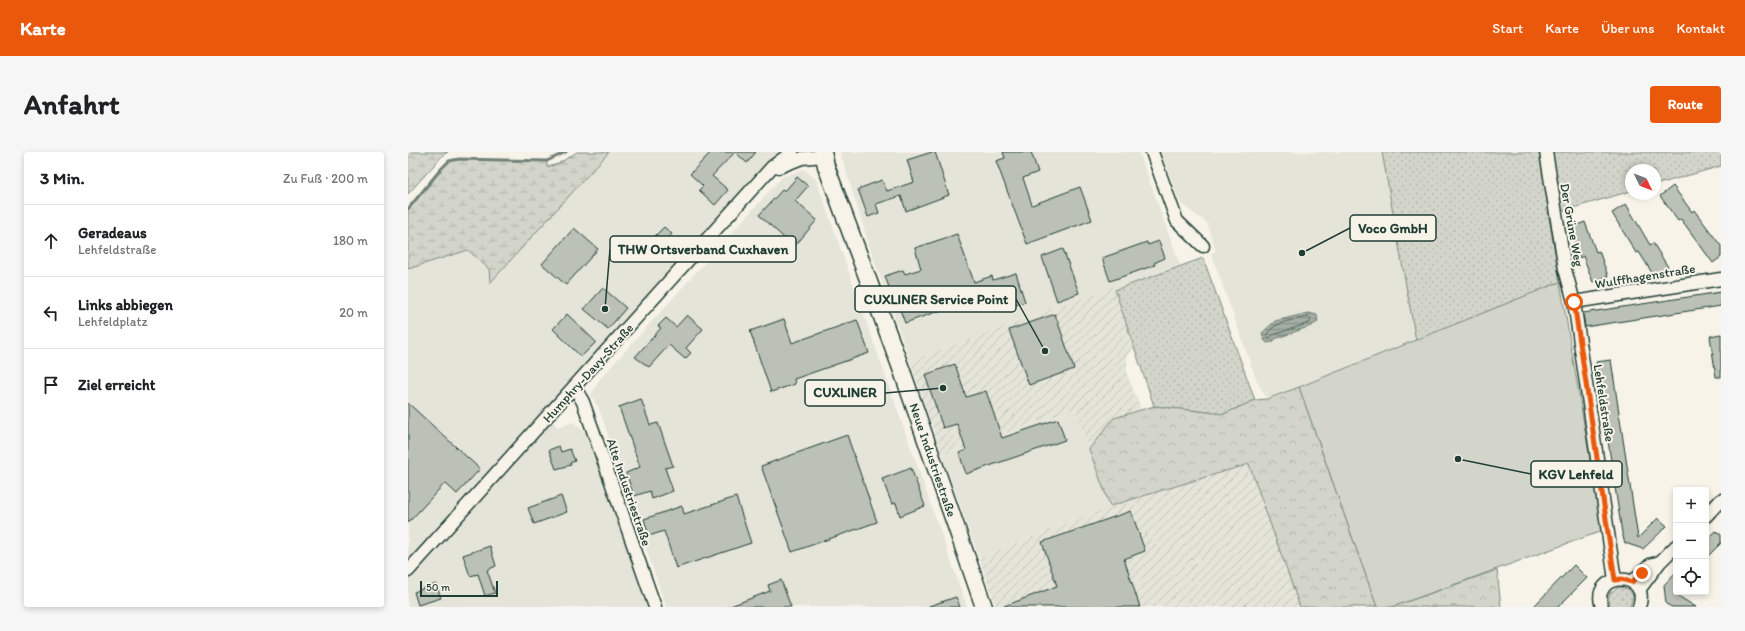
<!DOCTYPE html>
<html lang="de">
<meta charset="utf-8">
<style>
:root{--surface:#fff;--page:#f6f6f6;--text:#202124;--muted:#757577;--line:#e0e0e0;--accent:#ea580c}
body{margin:0;font-family:Itim,sans-serif;background:var(--page);color:var(--text)}
.controls{position:absolute;right:12px;bottom:12px;display:grid;overflow:hidden;border-radius:4px;box-shadow:0 2px 6px #0003}
.controls button{width:36px;height:36px;display:grid;place-items:center;padding:0;border:0;border-bottom:1px solid var(--line);background:var(--surface);color:var(--text);font:20px sans-serif}
.compass{position:absolute;left:1217px;top:12px;width:36px;height:36px;border-radius:50%;background:var(--surface);box-shadow:0 2px 6px #0003;rotate:133deg}
.scale{position:absolute;left:12px;bottom:10px;width:78px;box-sizing:border-box;padding-left:4px;border:2px solid #1f3d34;border-top:0;font-size:11px;line-height:14px;white-space:nowrap;color:#1f3d34;-webkit-text-stroke:3px #f7f3e8;paint-order:stroke}
.stop{position:absolute;width:12px;height:12px;margin:-9px;border:3px solid #ea580c;border-radius:50%;background:#fff}
.stop.end{background:#ea580c;border-color:#fff;box-shadow:0 1px 4px #0008}
.list{margin:0;padding:0;list-style:none}
h2{display:flex;justify-content:space-between;align-items:center;height:52px;margin:0;padding:0 16px;font-size:17px}
h2 small{font-size:13px;font-weight:400;color:var(--muted)}
.list li{display:grid;grid-template-columns:26px 1fr auto;gap:12px;align-items:center;box-sizing:border-box;height:72px;padding:0 16px;border-top:1px solid var(--line)}
.list b{display:block;font-size:15px;white-space:nowrap}
.list p{margin:0;font-size:13px;white-space:nowrap;color:var(--muted)}
.list em{font-size:13px;font-style:normal;color:var(--muted)}
.icon{flex:none;width:22px;height:22px;fill:none;stroke:currentColor;stroke-width:2;stroke-linecap:round;stroke-linejoin:round}
.map{position:relative;flex:none;width:1313px;height:455px;overflow:hidden;border-radius:4px}
header{display:flex;align-items:center;gap:24px;box-sizing:border-box;height:56px;padding:0 20px;background:var(--accent);color:#fff}
header strong{font-size:19px}
nav{display:flex;gap:22px;margin-inline-start:auto;font-size:14px}
.intro{display:flex;align-items:center;justify-content:space-between;box-sizing:border-box;height:96px;padding:0 24px}
h1{margin:0;font-size:28px}
.button{padding:10px 18px;border-radius:4px;background:var(--accent);color:#fff;font-size:14px;font-weight:700}
main{display:flex;gap:24px;padding:0 24px}
aside{flex:1;background:var(--surface);border-radius:4px;box-shadow:0 2px 6px #0003}
.map>svg:first-child{display:block}
.built{fill:#e5e4d9}
.industrial{fill:url(#industrial-furrows)}
.grass{fill:url(#grass-dots);stroke:#79897f}
.forest{fill:url(#forest-crowns);stroke:#79897f}
.wetland{fill:url(#wetland-marsh);stroke:#79897f}
.garden{fill:#d3d5ca;stroke:#79897f}
.water{fill:url(#water-rules);stroke:#6f8077}
.lines{fill:none;stroke-linecap:round;stroke-linejoin:round}
.shore{stroke:#546a60;stroke-width:1}
.stream{stroke:#6f8077;stroke-width:3}
.building{fill:#bbc1b6;stroke:#1f3d34}
.street-casing{stroke:#1f3d34;stroke-width:15}
.secondary-casing{stroke:#1f3d34;stroke-width:19}
.street{stroke:#f7f3e8;stroke-width:12}
.secondary{stroke:#f7f3e8;stroke-width:16}
.route{stroke:#ea580c;stroke-width:5}
.labels{text-anchor:middle;dominant-baseline:central;stroke-width:4;stroke-linejoin:round;paint-order:stroke}
.street-label{font-size:13px;fill:#1f3d34;stroke:#f7f3e8}
.leader{fill:none;stroke:#1f3d34;stroke-width:1.5}
.callout-dot{fill:#1f3d34;stroke:#f7f3e8;stroke-width:1.5}
.callout{fill:#f7f3e8;stroke:#1f3d34;stroke-width:1.5}
.callout-label{font-size:14px;text-anchor:middle;font-weight:bold;fill:#1f3d34}
</style>
<header>
<strong>Karte</strong>
<nav><a>Start</a><a>Karte</a><a>Über uns</a><a>Kontakt</a></nav>
</header>
<div class="intro"><h1>Anfahrt</h1><a class="button">Route</a></div>
<main>
<aside>
<h2>3 Min.<small>Zu Fuß · 200 m</small></h2>
<ul class="list">
<li><svg class="icon" aria-label="ahead" viewBox="0 0 24 24"><path d="M12 20V5M6 11l6-6 6 6"/></svg><div><b>Geradeaus</b><p>Lehfeldstraße</p></div><em>180 m</em></li>
<li><svg class="icon" aria-label="left" viewBox="0 0 24 24"><path d="M17 20v-9H6M10 6l-5 5 5 5"/></svg><div><b>Links abbiegen</b><p>Lehfeldplatz</p></div><em>20 m</em></li>
<li><svg class="icon" aria-label="arrive" viewBox="0 0 24 24"><path d="M6 21V4h12l-3 4 3 4H6"/></svg><div><b>Ziel erreicht</b></div></li>
</ul>
</aside>
<div class="map">
<svg width="1313" height="455" viewBox="0 0 1313 455">
<defs>
<pattern id="industrial-furrows" width="10" height="10" patternUnits="userSpaceOnUse"><rect width="10" height="10" fill="#e5e4d9"/><path d="M-1 1l2-2M0 10L10 0M9 11l2-2" fill="none" stroke="#c4c4bb"/></pattern>
<pattern id="grass-dots" width="8" height="8" patternUnits="userSpaceOnUse"><rect width="8" height="8" fill="#d3d5ca"/><path d="M2 2h.1M6 6h.1" fill="none" stroke="#b5b8ae" stroke-width="1.8" stroke-linecap="round"/></pattern>
<pattern id="forest-crowns" width="20" height="18" patternUnits="userSpaceOnUse"><rect width="20" height="18" fill="#d3d5ca"/><path d="M2 6a3 3 0 1 1 6 0M12 15a3 3 0 1 1 6 0" fill="none" stroke="#b5b8ae"/></pattern>
<pattern id="wetland-marsh" width="20" height="14" patternUnits="userSpaceOnUse"><rect width="20" height="14" fill="#d3d5ca"/><path d="M1 5h8M5 5V1M11 12h8M15 12V8" fill="none" stroke="#b5b8ae"/></pattern>
<pattern id="water-rules" width="6" height="5" patternUnits="userSpaceOnUse"><rect width="6" height="5" fill="#a4ada3"/><path d="M0 2.5h6" fill="none" stroke="#858e86"/></pattern>
</defs>
<rect width="100%" height="100%" fill="#f7f3e8"/>
<filter id="ink" filterUnits="userSpaceOnUse"><feTurbulence type="fractalNoise" baseFrequency=".025" numOctaves="2"/><feDisplacementMap in="SourceGraphic" scale="8" xChannelSelector="R" yChannelSelector="G"/><feConvolveMatrix kernelMatrix="1 2 1 2 8 2 1 2 1" color-interpolation-filters="sRGB"/></filter>
<g filter="url(#ink)">
<path class="built" d="M201 0H371L135 261 150 275 165 270 180 283 239 455H0V117L60 98 81 117 82 130Z
M432 0H731L772 113 707 138 706 136 643 157 502 209 464 102Z
M753 0H974L1008 189 859 247 849 229 803 101 808 99 799 71 772 51Z
M395 17 408 27 559 455H258L190 254 183 244 191 228 374 25Z
M669 257 681 297 702 354 571 406 534 303Z"/>
<path class="industrial" d="M706 135 726 195 719 206V222L733 257 706 266 681 297 668 257 534 303 502 209 643 157Z
M841 312 892 455H588L571 406 702 354Z"/>
<path class="grass" d="M974 0H1313V14L1247 33V18H1223V39L1158 58 1140 60 1152 130 1008 189Z
M795 106 847 248 816 262 746 254 707 138Z
M1211 435C1219 436 1222 438 1225 444L1222 455H1203C1200 450 1200 446 1202 441Z"/>
<path class="forest" d="M891 235 969 455H892L841 312 702 354 681 297 706 266 746 254 816 262 847 248 859 247Z
M1089 418 1093 455H984Z"/>
<path class="wetland" d="M0 0H40L35 3 0 42Z
M169 0H201L82 131 81 117 60 98 0 117V57L33 17 41 9 52 7 139 9V15L150 12Z"/>
<path class="garden" d="M1152 130 1194 379 984 455H969L891 235Z"/>
<path class="water" d="M900 161 909 163 910 170 903 174 867 187 865 190 859 191 856 188 854 181 867 169Z"/>
<g class="lines">
<path class="shore" d="M900 165 904 167 901 171 865 183 862 186 859 185V182C867 169 886 168 900 165Z"/>
<path class="stream" d="M0 57 33 17 41 9 51 7 139 9 158 0"/>
</g>
<path class="building" d="M303 0H348L339 11 327 0 304 24 320 38 307 53 291 38 295 34 282 22Z
M524 0H527L541 43 498 59 493 44 468 52 471 61 460 65 450 37 474 28 479 39 506 30 499 8Z
M595 0H623L630 20 615 26 624 53 672 35 684 68 619 92 588 9 597 6Z
M389 25 400 34 387 49 409 68 386 95 351 63 375 37 377 39Z
M1265 34 1284 60 1286 58 1313 94V105L1305 111 1273 67 1270 69 1252 44Z
M1218 52 1242 93 1245 91 1260 115 1246 124 1231 100 1228 101 1204 61Z
M1177 70 1188 100 1191 99 1200 124 1185 130 1175 104 1172 106 1161 76Z
M256 75 264 82 249 99 240 91Z
M166 76 190 97 158 133 134 112Z
M549 82 566 130 584 124 585 128 608 121 617 150 595 157 591 145 564 154 562 148 497 171 491 155H488L477 124 495 118 497 122 513 117 507 96Z
M751 89 757 106 746 111 747 113 702 129 694 106 739 90 740 93Z
M655 97 671 141 649 149 634 105Z
M195 136 218 156 200 177 176 157Z
M1313 140V154L1177 175 1175 161Z
M159 162 188 190 173 205 145 177Z
M647 162 666 217 621 233 601 178Z
M279 163 295 177 278 196 283 201 277 207 261 193 241 215 227 205 253 176 250 174 258 166 268 175Z
M376 167 384 191 449 168 461 201 386 227 387 232 363 240 342 179Z
M1313 182V225H1308L1302 184Z
M1203 208 1230 386 1250 366 1259 374 1235 397 1217 391 1214 381 1188 210Z
M547 212 558 245 578 239 594 286 650 267 657 288 558 322 551 301 558 298 549 272 535 276 517 223Z
M233 247 242 273 250 271 265 314 257 316 265 339 244 347 242 339 226 344 218 321 232 315 211 255Z
M0 251 72 317 49 342 37 331 0 371Z
M439 283 469 370 384 400 353 314Z
M151 294 153 300 162 297 167 309 162 311 163 313 148 317 141 298Z
M503 316 517 354 492 364 488 351 484 352 474 327Z
M153 344 159 360 126 372 120 356Z
M328 345 343 391 268 416 256 379 241 384 236 367 274 354 276 362Z
M723 359 737 399 716 407 732 455H594L649 434 634 390Z
M1308 379 1313 383V391L1298 406V389Z
M82 394 88 414 79 418 87 441 77 444 70 422 62 424 55 403Z
M1166 413 1179 426 1150 455H1125Z
M1268 420V440L1270 444 1288 455H1264L1258 452 1256 433Z
M373 428 383 455H320L362 439 360 433Z
M28 432 33 446 10 453 6 440Z
M548 445 552 455H522L521 454Z"/>
<g class="lines">
<defs>
<path id="street" d="M744 0 769 69 795 94
M1138 0 1157 117 1166 150 1207 428
M371 15 394 6 416 4
M1166 150 1313 127
M167 236 175 250 247 455
M1298 364 1313 348
M0 419 364 15 384 0
M1224 430 1242 413 1252 410
M1231 438 1252 410 1268 394
M1194 455C1181 419 1244 418 1231 455"/>
<path id="secondary" d="M415 0 418 14 494 219 576 455"/>
</defs>
<use href="#street" class="street-casing"/>
<use href="#secondary" class="secondary-casing"/>
<use href="#street" class="street"/>
<use href="#secondary" class="secondary"/>
</g>
</g>
<g class="lines" filter="url(#ink)">
<path class="route" d="M1166 150 1207 428 1213 427 1224 430 1234 421"/>
</g>
<g class="labels">
<g class="street-label">
<text transform="translate(1164 73) rotate(80)">Der Grüne Weg</text>
<text transform="translate(1237 124) rotate(-9)">Wulffhagenstraße</text>
<text transform="translate(180 221) rotate(-48)">Humphry-Davy-Straße</text>
<text transform="translate(1196 251) rotate(81)">Lehfeldstraße</text>
<text transform="translate(525 308) rotate(71)">Neue Industriestraße</text>
<text transform="translate(221 340) rotate(71)">Alte Industriestraße</text>
</g>
</g>
<path class="leader" d="M894 101L942 76M197 157L202 97M637 199L608 147M535 236L477 241M1050 307L1123 322"/>
<g class="callout-dot">
<circle cx="894" cy="101" r="4"/>
<circle cx="197" cy="157" r="4"/>
<circle cx="637" cy="199" r="4"/>
<circle cx="535" cy="236" r="4"/>
<circle cx="1050" cy="307" r="4"/>
</g>
<g class="callout">
<rect x="942" y="63" width="86" height="26" rx="4"/>
<rect x="202" y="84" width="186" height="26" rx="4"/>
<rect x="447" y="134" width="161" height="26" rx="4"/>
<rect x="397" y="228" width="80" height="26" rx="4"/>
<rect x="1123" y="309" width="91" height="26" rx="4"/>
</g>
<g class="callout-label">
<text x="985" y="81">Voco GmbH</text>
<text x="295" y="102">THW Ortsverband Cuxhaven</text>
<text x="528" y="152">CUXLINER Service Point</text>
<text x="437" y="245">CUXLINER</text>
<text x="1168" y="327">KGV Lehfeld</text>
</g>
</svg>
<div class="controls">
<button>+</button>
<button>−</button>
<button><svg class="icon" aria-label="locate" viewBox="0 0 24 24"><circle cx="12" cy="12" r="6"/><path d="M12 2v4M12 18v4M2 12h4M18 12h4"/></svg></button>
</div>
<svg class="compass" viewBox="-18 -18 36 36"><path d="M0-13l5 13h-10z" fill="#e53935"/><path d="M0 13l5-13h-10z" fill="#757577"/></svg>
<div class="scale">50 m</div>
<div class="stop" style="left:1166px;top:150px"></div>
<div class="stop end" style="left:1234px;top:421px"></div>
</div>
</main>
